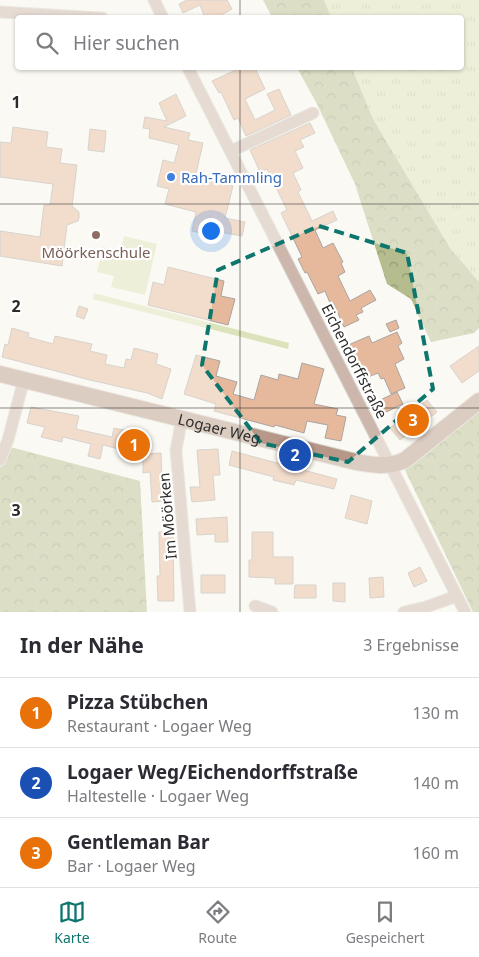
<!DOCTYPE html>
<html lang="de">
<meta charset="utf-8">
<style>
:root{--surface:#fff;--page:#f2f2f3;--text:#2b2b33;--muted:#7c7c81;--line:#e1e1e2;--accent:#0f766e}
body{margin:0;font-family:"Noto Sans",sans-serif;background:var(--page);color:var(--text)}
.you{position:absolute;left:210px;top:230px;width:18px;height:18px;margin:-12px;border:4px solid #fff;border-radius:50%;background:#1a73e8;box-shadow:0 0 0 8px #1a73e833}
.badge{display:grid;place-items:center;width:32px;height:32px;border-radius:50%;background:var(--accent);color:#fff;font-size:16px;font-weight:700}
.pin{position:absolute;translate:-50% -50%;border:2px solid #fff;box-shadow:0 1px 5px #0006}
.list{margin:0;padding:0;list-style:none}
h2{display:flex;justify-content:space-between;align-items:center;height:65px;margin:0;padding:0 20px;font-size:21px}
h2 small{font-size:16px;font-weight:400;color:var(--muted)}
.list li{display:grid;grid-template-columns:32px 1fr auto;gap:15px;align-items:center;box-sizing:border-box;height:70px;padding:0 20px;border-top:1px solid var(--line)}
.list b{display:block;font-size:19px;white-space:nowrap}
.list p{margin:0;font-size:16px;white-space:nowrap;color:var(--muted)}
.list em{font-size:16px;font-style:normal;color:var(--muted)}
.icon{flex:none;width:28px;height:28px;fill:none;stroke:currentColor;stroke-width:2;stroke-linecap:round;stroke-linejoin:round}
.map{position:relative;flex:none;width:479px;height:612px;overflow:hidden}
.search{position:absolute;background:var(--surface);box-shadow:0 1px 4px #0004;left:15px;right:15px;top:15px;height:55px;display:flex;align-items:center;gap:12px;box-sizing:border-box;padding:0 18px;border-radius:5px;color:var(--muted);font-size:19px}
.sheet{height:275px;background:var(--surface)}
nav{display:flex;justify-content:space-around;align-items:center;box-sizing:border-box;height:70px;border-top:1px solid var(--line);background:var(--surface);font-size:14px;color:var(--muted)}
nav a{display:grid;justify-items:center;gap:2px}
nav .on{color:var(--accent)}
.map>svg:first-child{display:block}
.grass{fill:url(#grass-tufts)}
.forest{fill:url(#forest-crowns)}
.garden{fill:#dce3ba}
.building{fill:#e6b99d;stroke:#aaa4a1}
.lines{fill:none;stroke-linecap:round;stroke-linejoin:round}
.street-casing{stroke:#d6d4cf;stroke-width:13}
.secondary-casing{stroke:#d6d4cf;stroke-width:18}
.street{stroke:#cdb7ad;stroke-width:11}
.secondary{stroke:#b79788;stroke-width:16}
.marked{fill:none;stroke:#0f766e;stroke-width:4;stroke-dasharray:10 6;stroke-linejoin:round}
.grid{fill:none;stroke:#2c2b29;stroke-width:1;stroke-opacity:0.55}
.shop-dot{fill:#3f7fe0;stroke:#fff;stroke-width:2}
.education-dot{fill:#8d6e63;stroke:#fff;stroke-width:2}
.labels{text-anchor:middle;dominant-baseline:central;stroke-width:4.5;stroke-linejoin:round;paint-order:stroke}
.shop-label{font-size:15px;fill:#366cbe;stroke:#fff;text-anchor:start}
.education-label{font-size:15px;fill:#785e54;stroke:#fff}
.street-label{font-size:15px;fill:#2c2b29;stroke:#fff}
.grid-label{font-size:16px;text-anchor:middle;font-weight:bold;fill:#2c2b29;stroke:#fff;stroke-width:4.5;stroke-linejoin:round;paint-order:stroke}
</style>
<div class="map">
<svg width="479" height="612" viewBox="0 0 479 612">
<defs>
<pattern id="grass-tufts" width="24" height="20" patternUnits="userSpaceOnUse" patternTransform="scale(1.25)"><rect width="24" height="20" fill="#dce3ba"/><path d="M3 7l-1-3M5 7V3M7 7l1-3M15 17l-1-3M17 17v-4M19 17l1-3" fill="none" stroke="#bdc3a0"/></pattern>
<pattern id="forest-crowns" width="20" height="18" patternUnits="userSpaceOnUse" patternTransform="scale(1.25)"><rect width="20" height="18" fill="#b5bd8e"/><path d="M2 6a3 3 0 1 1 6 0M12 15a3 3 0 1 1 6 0" fill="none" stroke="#939a74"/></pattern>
</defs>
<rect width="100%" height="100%" fill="#fbf9f3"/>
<path class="grass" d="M324 0H479V282L450 248 373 119 352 68H462V18L331 17Z"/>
<path class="forest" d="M263 0H324L331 17H272Z
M297 68H352L373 119 450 248 479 282V328L474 333 431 342 411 299 387 284 355 184 316 102Z
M479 404V612H473L403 466Z
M10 447 140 481 147 612H0V468Z"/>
<path class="garden" d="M124 236 157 244 145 295 111 287 114 276 97 272 103 247 120 251Z
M94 293 289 343 288 349 93 299Z"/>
<path class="building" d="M187 0H227L232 9 216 18H205L200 5 183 13 179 4Z
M240 68H255L265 89 245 99 255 120 275 110 267 94 279 89 291 115 246 136 238 118 234 120 221 92 219 93 212 81Z
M176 94 186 116 164 127 190 133 188 140 203 143 195 178 233 186 225 218 245 222 242 236 214 231 213 236 192 231 196 212 165 204 169 189 157 186 163 160 174 163 179 145 149 138 150 129 143 128 145 117 167 121 159 103Z
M310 123 315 133 300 140 304 147 295 151 303 168 293 173 301 190 298 192 312 221 333 211 337 220 315 230 323 248 333 243 343 262 341 263 345 272 338 276 350 301 370 290 376 300 361 308 363 312 356 315 359 320 344 327 333 302 330 303 325 291 318 294 307 272 305 273 298 259 302 257 281 213 287 210 267 169 260 172 250 150Z
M13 127 48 132 46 147 62 149 60 163 77 165 72 206 79 212V218L78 221 67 225 62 266 0 256V231L40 237 44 205H50L53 184 0 177V142L11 143Z
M90 129 106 131 104 152 88 150Z
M168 267 224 281 221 296 235 299 228 325 148 305 153 282 164 285Z
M79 306 88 309 84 319 76 316Z
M396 320 399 328 390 332 386 324Z
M12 328 29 333 28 337 53 344 55 336 92 344 90 351 107 355 105 364 124 368 126 359 131 360 134 348 158 354 156 364 171 369 162 399 147 393 90 380 2 357 5 344 8 345Z
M397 332 402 343 398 346 404 359 395 364 405 388 391 394 384 378 381 379 378 373 363 379 346 346 369 336 372 343Z
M479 346V371L462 383 450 366Z
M196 355 220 361 216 376 237 382 233 394 254 400 261 375 278 380 279 374 298 379 302 363 324 369 314 404 338 409 336 415 346 417 341 441 325 438 328 425 307 421 304 433 275 425 274 427 214 411 216 404 184 394Z
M397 392 403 404 380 415 374 403Z
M427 400 437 412 400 440 390 428Z
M31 407 79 416 76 429 112 437 114 428 147 435 142 455 103 445 100 459 88 456 91 444 63 437 62 442 41 437 45 427 27 423Z
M218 449 220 475H213L215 500 192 502 190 487H200L197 450Z
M232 451 337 479 334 489 296 480 294 485 273 480 274 477 229 465Z
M161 453 162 488 165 487 166 501 152 502 150 472 143 473V454Z
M351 495 372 501 367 524 345 518Z
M227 517 228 542H215V534L197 535 196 519Z
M159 532H173L174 601H158L157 576H160Z
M252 532H273V557H293V584H275V578L249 577V560H252Z
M420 567 427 581 414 587 408 573Z
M201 575H225V593H201Z
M383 577 384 597 370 598 369 578Z
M333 583H345V602L333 601Z
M295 585H316V598H294Z"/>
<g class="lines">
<defs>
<path id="street" d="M154 0 163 18
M0 12 102 18
M188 68 465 612
M231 151 313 113
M182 418 176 450 190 612
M0 460 8 440 24 379
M255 606 272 612
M404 612 426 607 457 596"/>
<g id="secondary">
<path id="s1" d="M0 374 356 462C375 465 387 468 405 460L479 401"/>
</g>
</defs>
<use href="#street" class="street-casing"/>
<use href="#secondary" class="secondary-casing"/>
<use href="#street" class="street"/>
<use href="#secondary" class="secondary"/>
</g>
<path d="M0 0H479V612H0ZM319 226 407 253 433 389 348 462 261 443 202 365 218 270Z" fill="#fbf9f3" fill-opacity=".55" fill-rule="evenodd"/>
<path class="marked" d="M319 226 407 253 433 389 348 462 261 443 202 365 218 270Z"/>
<path class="grid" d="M240 0V18M240 68V612M0 204H479M0 408H479"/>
<circle class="shop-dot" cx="171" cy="177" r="5"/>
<circle class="education-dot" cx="96" cy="235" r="5"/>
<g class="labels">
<g class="shop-label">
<text x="181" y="177">Rah-Tammling</text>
</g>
<g class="education-label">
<text x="96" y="252">Möörkenschule</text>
</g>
<g class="street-label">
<text transform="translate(355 361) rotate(63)">Eichendorffstraße</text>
<text stroke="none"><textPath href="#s1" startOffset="226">Logaer Weg</textPath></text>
<text transform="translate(167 516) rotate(-95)">Im Möörken</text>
</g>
</g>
<g class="grid-label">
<text x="16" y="108">1</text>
<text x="16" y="312">2</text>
<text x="16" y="516">3</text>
</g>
</svg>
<div class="you"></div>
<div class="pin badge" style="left:134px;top:445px;background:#e8710a">1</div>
<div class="pin badge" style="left:295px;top:455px;background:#1a4fb4">2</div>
<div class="pin badge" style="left:413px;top:420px;background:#e8710a">3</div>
<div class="search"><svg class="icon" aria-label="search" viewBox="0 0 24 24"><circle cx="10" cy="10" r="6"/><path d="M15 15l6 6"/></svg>Hier suchen</div>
</div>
<section class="sheet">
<h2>In der Nähe<small>3 Ergebnisse</small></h2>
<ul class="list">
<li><span class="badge" style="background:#e8710a">1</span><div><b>Pizza Stübchen</b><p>Restaurant · Logaer Weg</p></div><em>130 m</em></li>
<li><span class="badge" style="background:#1a4fb4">2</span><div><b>Logaer Weg/Eichendorffstraße</b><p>Haltestelle · Logaer Weg</p></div><em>140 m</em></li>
<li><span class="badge" style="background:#e8710a">3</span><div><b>Gentleman Bar</b><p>Bar · Logaer Weg</p></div><em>160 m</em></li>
</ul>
</section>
<nav>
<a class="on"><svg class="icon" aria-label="map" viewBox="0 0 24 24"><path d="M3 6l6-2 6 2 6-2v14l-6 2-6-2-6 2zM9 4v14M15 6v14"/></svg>Karte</a>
<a><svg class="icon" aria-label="directions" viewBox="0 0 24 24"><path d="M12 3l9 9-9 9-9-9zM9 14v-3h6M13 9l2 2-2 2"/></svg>Route</a>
<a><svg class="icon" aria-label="saved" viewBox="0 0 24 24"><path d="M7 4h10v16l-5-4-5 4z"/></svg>Gespeichert</a>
</nav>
